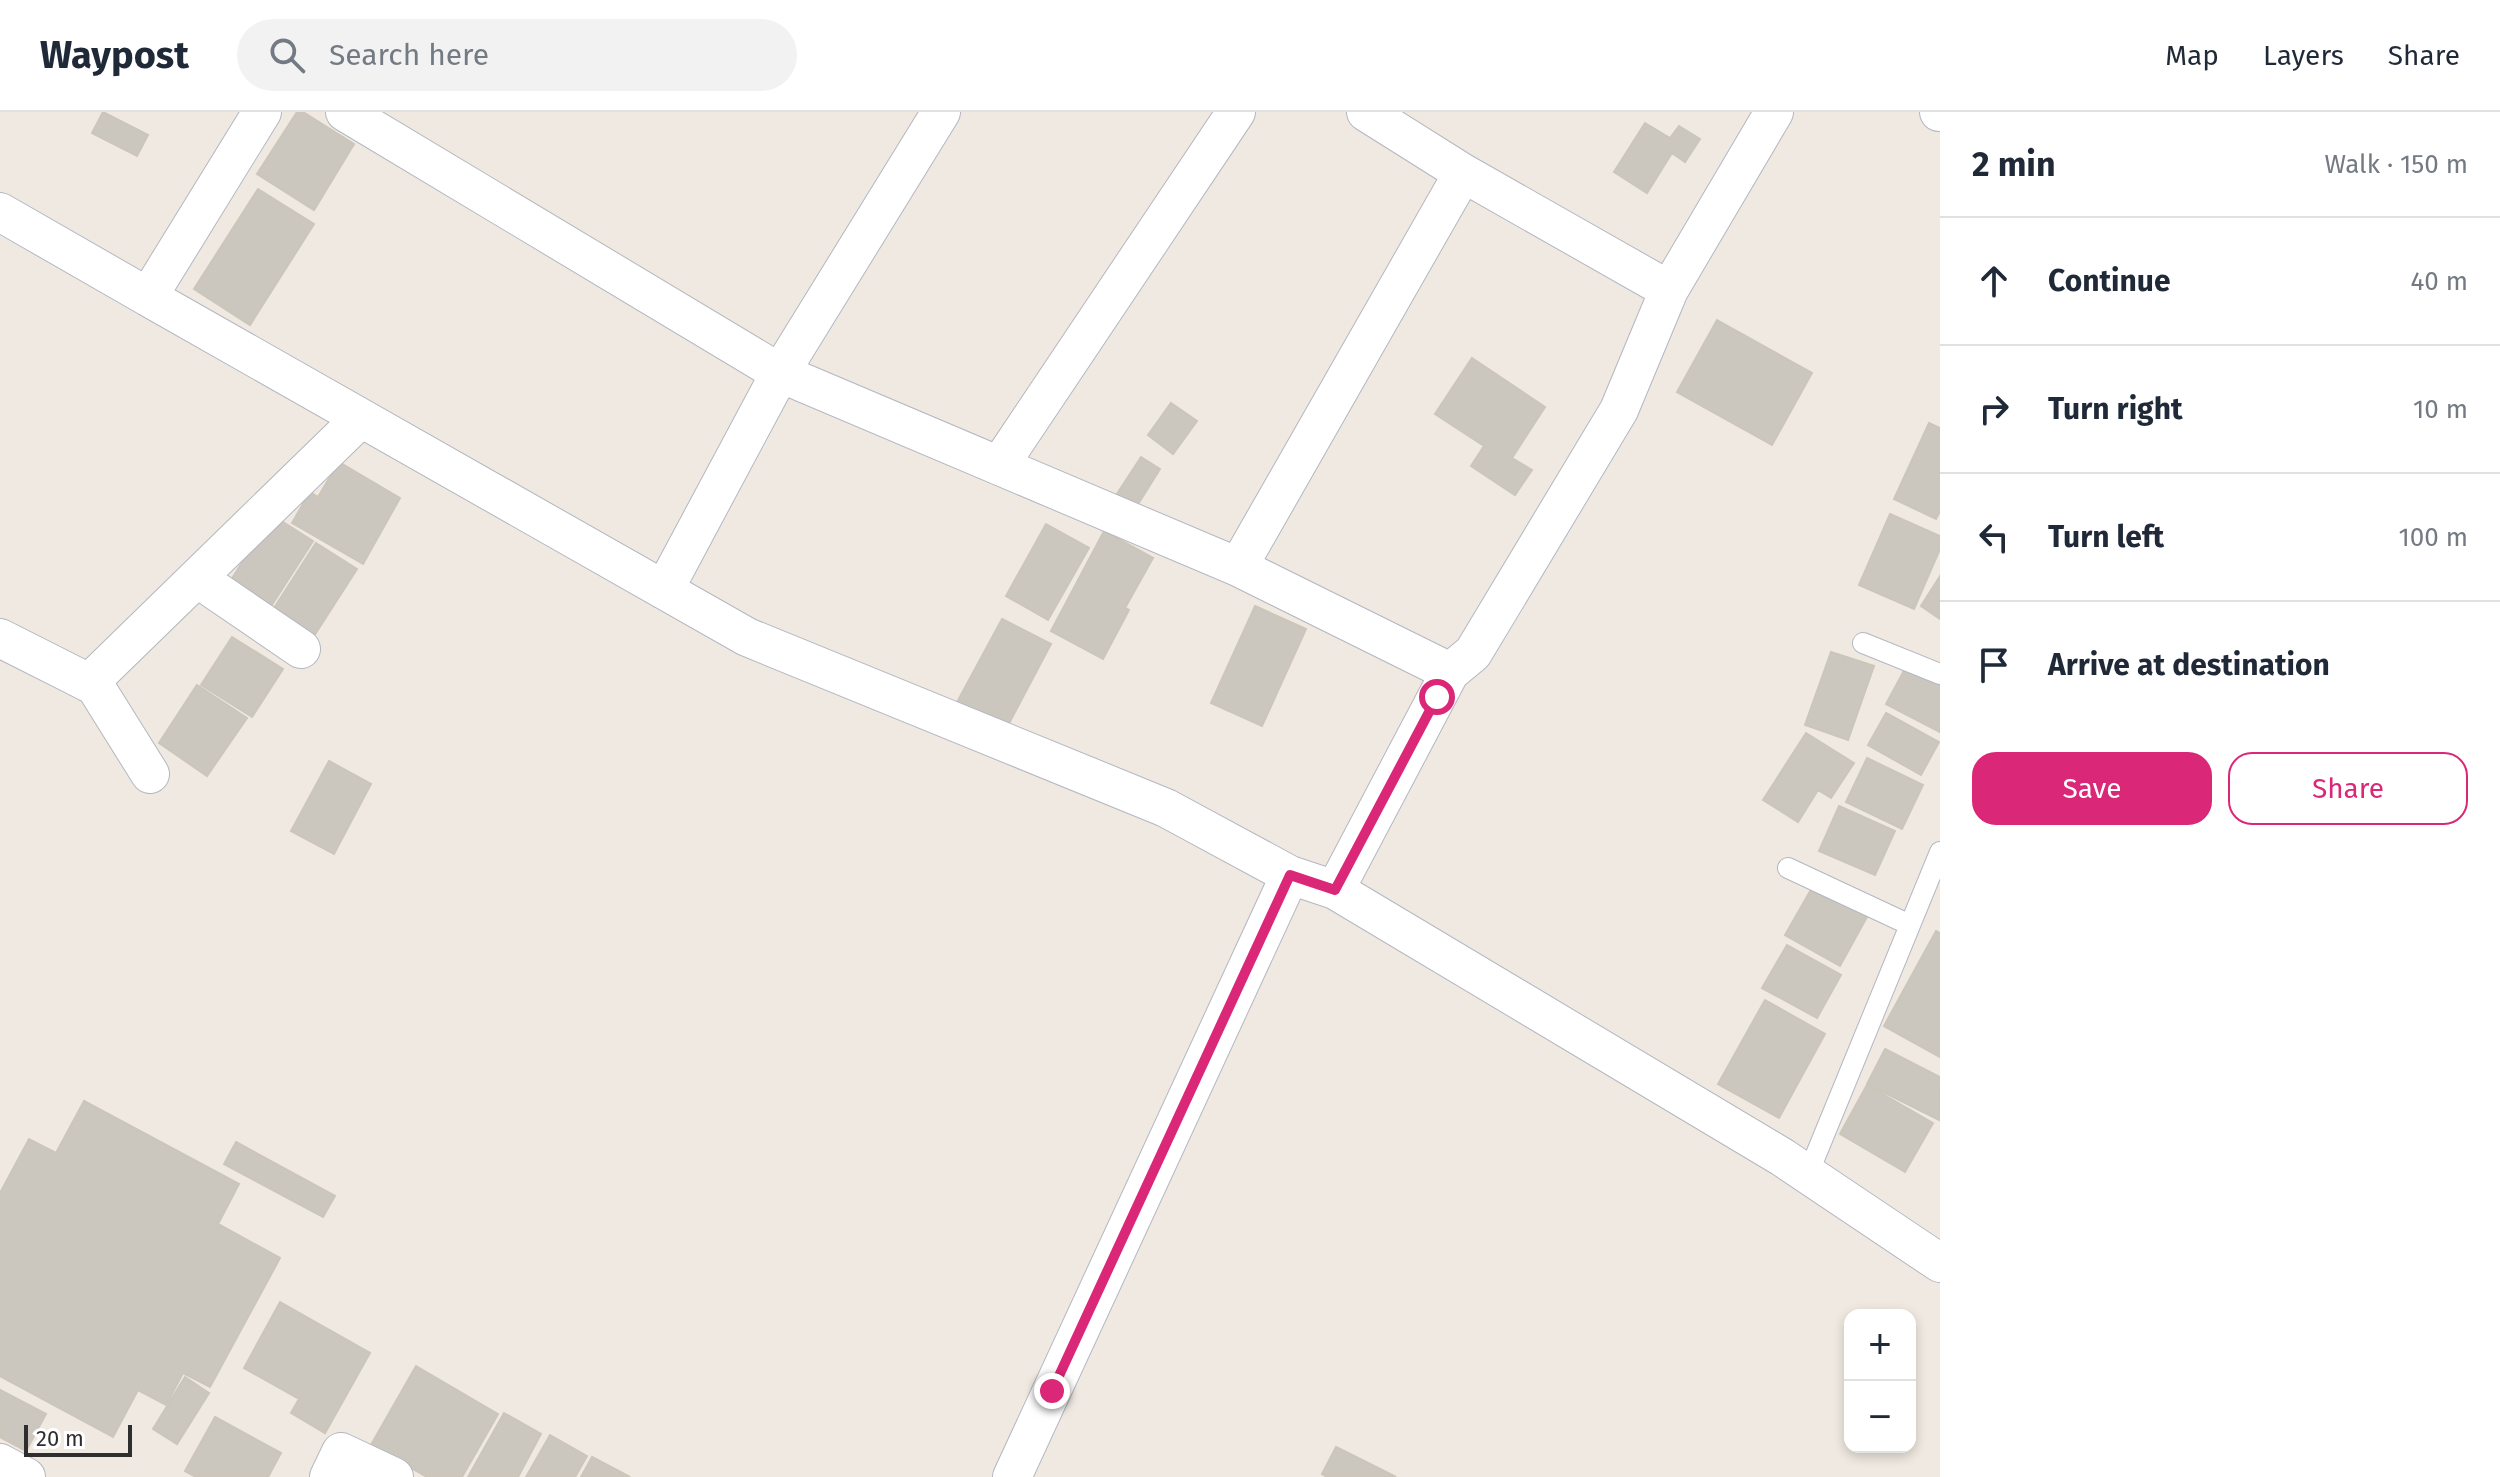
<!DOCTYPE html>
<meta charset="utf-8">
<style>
:root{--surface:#fff;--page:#f2f2f3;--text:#1f2937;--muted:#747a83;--line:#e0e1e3;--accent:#db2777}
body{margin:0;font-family:"Fira Sans",sans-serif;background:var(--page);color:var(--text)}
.controls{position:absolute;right:24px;bottom:24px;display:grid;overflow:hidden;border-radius:16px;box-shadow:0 4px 12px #0003}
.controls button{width:72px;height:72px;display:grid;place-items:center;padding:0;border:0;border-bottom:2px solid var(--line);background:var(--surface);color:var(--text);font:40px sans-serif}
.scale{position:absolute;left:24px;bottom:20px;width:108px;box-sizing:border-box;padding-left:8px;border:4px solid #2e2e2e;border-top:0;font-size:22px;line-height:28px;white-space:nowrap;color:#2e2e2e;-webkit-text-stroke:6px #fff;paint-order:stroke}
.stop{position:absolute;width:24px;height:24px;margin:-18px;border:6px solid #db2777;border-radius:50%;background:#fff}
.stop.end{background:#db2777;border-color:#fff;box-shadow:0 2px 8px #0008}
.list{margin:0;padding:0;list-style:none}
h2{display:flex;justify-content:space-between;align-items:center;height:104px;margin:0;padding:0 32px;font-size:34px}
h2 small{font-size:26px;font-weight:400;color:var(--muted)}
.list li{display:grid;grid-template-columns:52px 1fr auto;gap:24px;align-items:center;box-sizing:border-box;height:128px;padding:0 32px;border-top:2px solid var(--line)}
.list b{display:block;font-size:30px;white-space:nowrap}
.list em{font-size:26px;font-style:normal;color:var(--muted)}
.actions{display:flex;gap:16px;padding:24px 32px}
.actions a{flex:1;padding:18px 0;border:2px solid var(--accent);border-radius:24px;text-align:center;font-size:28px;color:var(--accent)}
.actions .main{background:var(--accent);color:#fff}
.icon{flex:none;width:44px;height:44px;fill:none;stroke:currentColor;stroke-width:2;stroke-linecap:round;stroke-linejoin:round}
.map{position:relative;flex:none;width:1940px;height:1365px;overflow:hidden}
header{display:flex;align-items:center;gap:48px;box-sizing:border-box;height:112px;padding:0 40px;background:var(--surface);border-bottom:2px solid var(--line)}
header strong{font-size:38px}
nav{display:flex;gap:44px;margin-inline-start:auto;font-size:28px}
.search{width:560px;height:72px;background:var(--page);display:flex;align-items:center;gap:20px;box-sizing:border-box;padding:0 28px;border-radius:44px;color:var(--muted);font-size:30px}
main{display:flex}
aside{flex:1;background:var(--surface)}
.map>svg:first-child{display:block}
.building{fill:#cbc7bf;stroke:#cbc5ba;stroke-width:2}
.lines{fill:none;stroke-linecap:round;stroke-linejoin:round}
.service-casing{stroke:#b4b7c1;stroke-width:22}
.minor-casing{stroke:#b4b7c1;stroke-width:40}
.service{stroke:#fff;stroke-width:20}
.minor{stroke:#fff;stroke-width:38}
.route{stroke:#db2777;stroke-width:10}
</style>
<header>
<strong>Waypost</strong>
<div class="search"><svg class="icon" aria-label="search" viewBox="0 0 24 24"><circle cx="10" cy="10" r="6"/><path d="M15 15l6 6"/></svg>Search here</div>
<nav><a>Map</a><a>Layers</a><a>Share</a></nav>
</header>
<main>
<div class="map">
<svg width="1940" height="1365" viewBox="0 0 1940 1365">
<rect width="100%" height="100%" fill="#efe9e1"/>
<path class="building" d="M103 0 148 23 137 44 92 21Z
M297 0H303L354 32 314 98 257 62Z
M1645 11 1670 26 1679 14 1700 27 1685 50 1672 41 1647 81 1614 60Z
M258 77 314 112 250 213 194 177Z
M1717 208 1812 261 1772 333 1677 280Z
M1472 246 1545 295 1512 346 1532 358 1515 383 1471 354 1484 334 1435 302Z
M1171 291 1197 309 1173 342 1148 323Z
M1929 311 1940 316V399L1936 407 1894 387Z
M1141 345 1160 357 1135 397 1115 385Z
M339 350 400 386 363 452 292 411 310 380 318 385Z
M1890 402 1940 424V437L1914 497 1859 473Z
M272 403 313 429 266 502 226 476Z
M1046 412 1089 436 1048 508 1006 484Z
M1104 419 1153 446 1125 496 1129 498 1103 547 1051 519Z
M316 431 357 457 310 530 269 504Z
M1940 464V507L1921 494Z
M1255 494 1306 517 1262 614 1211 591Z
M1002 507 1051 532 1005 619 956 592Z
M232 525 283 557 252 605 201 573Z
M1831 540 1874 554 1848 628 1805 613Z
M1906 555 1940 572V620L1886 592Z
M197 573 247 606 207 664 159 631Z
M1886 601 1939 630 1921 663 1868 633Z
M1806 621 1854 651 1831 686 1818 678 1798 710 1763 688Z
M1867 646 1923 673 1902 717 1846 690Z
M329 649 371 672 334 742 291 719Z
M1839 694 1895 719 1875 763 1819 739Z
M1813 774 1867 805 1840 854 1785 823Z
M1936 819 1940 821V945L1884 914Z
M1787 833 1841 863 1817 906 1762 876Z
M1765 888 1825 922 1779 1006 1718 972Z
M1885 937 1940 965 1939 1008 1867 972Z
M1867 973 1933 1011 1905 1060 1840 1022Z
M84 989 239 1072 218 1112 280 1146 210 1275 183 1261 166 1293 138 1278 113 1325 0 1264V1081L29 1027 56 1041Z
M236 1030 335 1084 323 1105 224 1052Z
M280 1190 370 1241 325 1321 291 1301 299 1287 244 1256Z
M416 1254 498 1302 462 1365H427L371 1333Z
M185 1265 209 1281 177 1332 153 1317Z
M0 1278 46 1302 26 1339 0 1325Z
M504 1301 541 1322 518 1365H468Z
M215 1305 281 1341 268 1365H196L185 1359Z
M550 1323 587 1344 575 1365H526Z
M1336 1335 1396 1365H1327L1322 1362Z
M592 1345 630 1365H581Z"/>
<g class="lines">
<defs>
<path id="service" d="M1863 531 1940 562
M1788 756 1910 813
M1808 1062 1940 740"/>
<path id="minor" d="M345 0 780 261 1238 455 1450 560
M1939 0H1940
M0 100 148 185 262 0
M1669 178 1774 0
M148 185 747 525 1166 696 1290 763 1335 778 1782 1045 1940 1151
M999 354 1236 0
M1238 455 1463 61
M197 466 301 537
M664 478 780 261 941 0
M0 526 95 574 150 662
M89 571 361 306
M1335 778 1450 560 1473 541 1619 298 1669 178 1463 61 1366 0
M0 1351 26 1365
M329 1365 341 1340 394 1365
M1012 1365 1290 763"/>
</defs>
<use href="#service" class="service-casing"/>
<use href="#minor" class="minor-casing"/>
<use href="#service" class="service"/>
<use href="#minor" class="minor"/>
</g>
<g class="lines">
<path class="route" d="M1052 1279 1290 763 1335 778 1437 585"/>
</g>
</svg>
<div class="controls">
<button>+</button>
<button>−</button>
</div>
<div class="scale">20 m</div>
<div class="stop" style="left:1437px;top:585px"></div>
<div class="stop end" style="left:1052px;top:1279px"></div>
</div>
<aside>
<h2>2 min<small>Walk · 150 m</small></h2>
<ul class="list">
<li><svg class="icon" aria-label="ahead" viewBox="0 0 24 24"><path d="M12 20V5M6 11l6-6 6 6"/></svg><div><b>Continue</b></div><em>40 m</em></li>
<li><svg class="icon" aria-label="right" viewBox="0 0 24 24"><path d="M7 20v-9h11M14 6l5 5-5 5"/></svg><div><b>Turn right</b></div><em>10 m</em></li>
<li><svg class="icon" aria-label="left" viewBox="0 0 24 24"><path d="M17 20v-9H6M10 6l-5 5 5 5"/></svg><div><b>Turn left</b></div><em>100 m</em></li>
<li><svg class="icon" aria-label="arrive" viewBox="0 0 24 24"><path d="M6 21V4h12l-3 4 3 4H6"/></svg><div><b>Arrive at destination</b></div></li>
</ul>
<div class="actions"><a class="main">Save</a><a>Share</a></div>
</aside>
</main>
